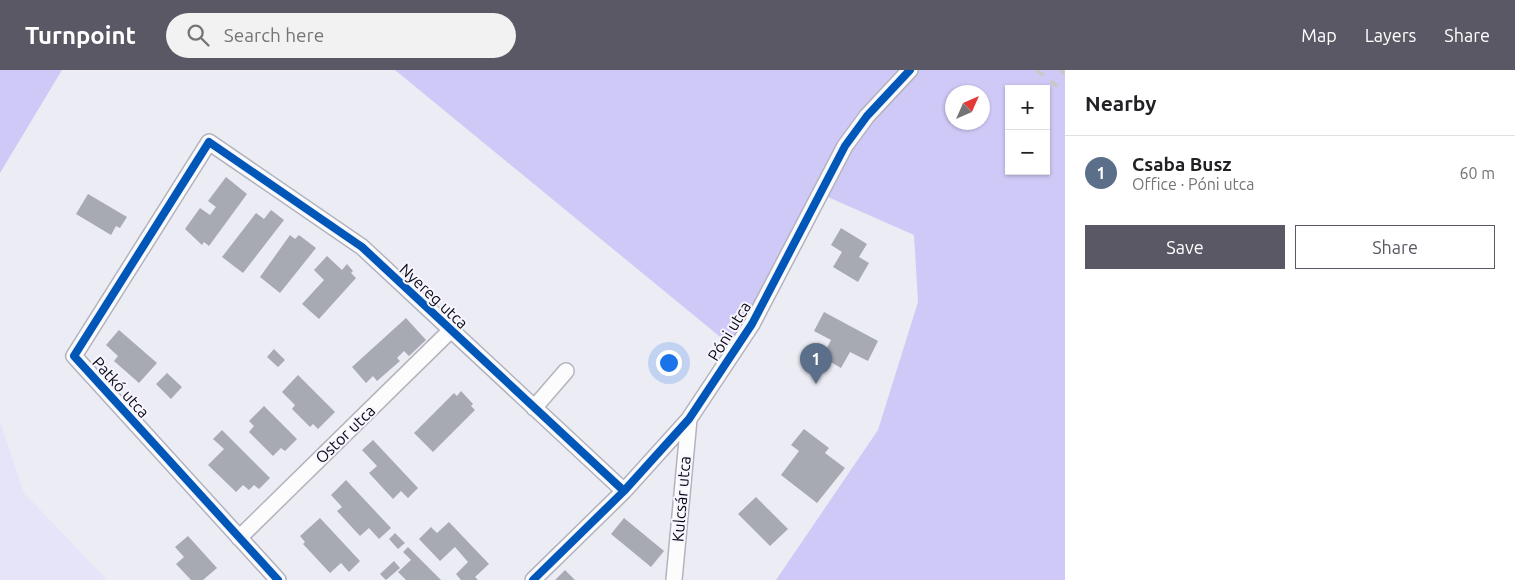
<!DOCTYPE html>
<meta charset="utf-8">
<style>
:root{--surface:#fff;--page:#f2f2f2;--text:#202124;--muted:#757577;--line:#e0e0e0;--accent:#5a5864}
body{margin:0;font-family:Ubuntu,sans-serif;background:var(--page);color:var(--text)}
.controls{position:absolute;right:15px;top:15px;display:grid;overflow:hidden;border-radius:0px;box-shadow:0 1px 4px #0004}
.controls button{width:45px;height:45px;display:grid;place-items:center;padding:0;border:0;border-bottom:1px solid var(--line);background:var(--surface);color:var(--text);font:25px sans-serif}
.compass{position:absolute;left:945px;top:15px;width:45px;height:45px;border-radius:50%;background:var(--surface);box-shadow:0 1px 4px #0004;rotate:45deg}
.you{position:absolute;left:668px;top:292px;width:18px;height:18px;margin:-12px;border:4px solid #fff;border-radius:50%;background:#1a73e8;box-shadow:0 0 0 8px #1a73e833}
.badge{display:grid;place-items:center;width:32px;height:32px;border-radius:50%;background:var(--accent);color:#fff;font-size:16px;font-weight:700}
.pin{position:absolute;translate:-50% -41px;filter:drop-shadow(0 1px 2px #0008)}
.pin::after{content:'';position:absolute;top:26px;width:18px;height:15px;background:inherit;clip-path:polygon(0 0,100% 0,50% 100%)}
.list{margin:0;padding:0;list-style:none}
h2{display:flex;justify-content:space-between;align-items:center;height:65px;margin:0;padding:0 20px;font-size:21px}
h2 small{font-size:16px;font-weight:400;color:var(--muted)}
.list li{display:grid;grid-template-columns:32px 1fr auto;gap:15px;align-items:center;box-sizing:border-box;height:75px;padding:0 20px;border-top:1px solid var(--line)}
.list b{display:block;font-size:19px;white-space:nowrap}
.list p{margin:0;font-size:16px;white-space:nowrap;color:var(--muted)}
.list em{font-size:16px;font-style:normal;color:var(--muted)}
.actions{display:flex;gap:10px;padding:15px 20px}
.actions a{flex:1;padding:11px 0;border:1px solid var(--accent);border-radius:0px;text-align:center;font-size:18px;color:var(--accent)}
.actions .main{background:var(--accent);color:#fff}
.icon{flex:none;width:28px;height:28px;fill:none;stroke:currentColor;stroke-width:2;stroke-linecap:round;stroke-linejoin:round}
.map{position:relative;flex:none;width:1065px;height:510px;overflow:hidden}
header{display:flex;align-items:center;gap:30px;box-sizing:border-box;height:70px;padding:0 25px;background:var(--accent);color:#fff}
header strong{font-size:24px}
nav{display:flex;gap:28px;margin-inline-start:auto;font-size:18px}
.search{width:350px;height:45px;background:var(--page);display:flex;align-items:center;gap:12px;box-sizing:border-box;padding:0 18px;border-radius:28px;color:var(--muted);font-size:19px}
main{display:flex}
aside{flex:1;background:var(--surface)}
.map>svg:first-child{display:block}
.built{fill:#e6e4f8}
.green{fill:#cfc9f7;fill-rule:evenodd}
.building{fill:#a7a9b3}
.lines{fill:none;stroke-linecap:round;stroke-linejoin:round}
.street-casing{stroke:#b3b3be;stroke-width:18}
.street{stroke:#fcfcfd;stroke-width:15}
.rail{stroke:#c9c9cb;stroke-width:4;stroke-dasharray:9 9;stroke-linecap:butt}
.cycleway-casing{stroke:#f7f6fe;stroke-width:11}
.cycleway{stroke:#0057b8;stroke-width:8}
.labels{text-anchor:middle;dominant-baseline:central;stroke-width:4;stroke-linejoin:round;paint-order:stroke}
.street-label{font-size:16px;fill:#0b0916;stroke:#f7f6fe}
</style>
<header>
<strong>Turnpoint</strong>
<div class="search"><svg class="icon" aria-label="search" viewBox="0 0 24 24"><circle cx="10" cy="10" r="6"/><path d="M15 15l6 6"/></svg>Search here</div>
<nav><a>Map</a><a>Layers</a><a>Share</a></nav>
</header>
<main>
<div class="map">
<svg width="1065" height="510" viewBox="0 0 1065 510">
<rect width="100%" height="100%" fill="#ececf4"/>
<path class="built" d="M0 352 24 423 107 510H0Z"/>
<path class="green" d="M0 0H62L0 103Z
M395 0H1065V510H776L878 360 918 232 914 165 821 124 730 275ZM1009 19H1046V101H1009ZM952 22H982V52H952Z"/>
<path class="building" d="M226 107 247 124 209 176 204 172 202 175 185 159 200 138 210 145 216 137 208 131Z
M88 124 127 147 120 158 116 156 111 165 76 144Z
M271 140 284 150 243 203 222 187 256 143 264 149Z
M841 158 867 174 859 187 869 193 858 212 833 197 842 182 831 175Z
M290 165 295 169 299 165 316 178 280 223 260 207Z
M327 186 342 200 347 194 353 201 351 203 356 208 319 249 302 234 324 210 314 200Z
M824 242 878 271 868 291 850 282 841 298 822 287 831 270 814 261Z
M406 248 426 270 409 286 404 281 397 288 400 291 377 311 373 306 366 313 352 297Z
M119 260 157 293 139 313 114 291 118 286 106 275Z
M274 279 285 290 278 297 267 287Z
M167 303 182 317 171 329 156 314Z
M298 305 335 342 318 359 313 354 310 357 292 339 295 335 282 322Z
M461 321 473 334 471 336 475 340 433 382 414 363 454 323 457 326Z
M264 336 297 369 285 381 281 378 273 386 249 362 254 356 249 351Z
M804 359 829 378 825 383 845 398 817 433 781 405 799 381 791 375Z
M222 360 270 408 259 419 254 415 249 420 243 415 236 422 208 395 224 379 213 369Z
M373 370 418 418 408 428 401 421 393 429 369 403 377 396 362 380Z
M346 410 391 458 379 469 369 458 360 466 337 441 342 437 331 425Z
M756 427 788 459 770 476 738 444Z
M320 448 360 491 349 502 341 493 330 503 303 474 305 472 300 466Z
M624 448 664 481 651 497 611 464Z
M449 452 489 494 475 507 478 510H461L456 504 468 492 455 477 440 491 419 469 431 457 437 463Z
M395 463 405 473 398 479 389 469Z
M188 466 217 498 203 510H191L176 494 184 487 175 477Z
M408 477 441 510H406L398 502 411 490 403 482Z
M394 491 400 498 386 510 380 504Z
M565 500 575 510H555Z"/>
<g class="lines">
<defs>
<path id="street" d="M534 338 566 301
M239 468 451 260
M278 510 74 286 209 72 362 177 624 421
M533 510 624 421 689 349 752 254 845 76 867 46 910 0
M674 510 689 349"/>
</defs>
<use href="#street" class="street-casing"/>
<use href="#street" class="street"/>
<path class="rail" d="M1036 0 1065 22
M1060 0 1065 4"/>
<defs>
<path id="cycleway" d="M278 510 74 286 209 72 362 177 624 421
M533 510 624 421 689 349 752 254 845 76 867 46 910 0"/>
</defs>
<use href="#cycleway" class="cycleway-casing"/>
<use href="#cycleway" class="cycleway"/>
</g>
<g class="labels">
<g class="street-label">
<text transform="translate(434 226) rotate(43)">Nyereg utca</text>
<text transform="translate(729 261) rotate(-58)">Póni utca</text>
<text transform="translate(121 317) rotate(48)">Patkó utca</text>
<text transform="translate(345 364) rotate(-44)">Ostor utca</text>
<text transform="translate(681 429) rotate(-85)">Kulcsár utca</text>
</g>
</g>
</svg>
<div class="controls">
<button>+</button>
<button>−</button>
</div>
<svg class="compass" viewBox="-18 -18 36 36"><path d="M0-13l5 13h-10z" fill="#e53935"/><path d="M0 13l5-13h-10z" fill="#757577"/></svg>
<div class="you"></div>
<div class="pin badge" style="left:816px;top:314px;background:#5c6f8a">1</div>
</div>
<aside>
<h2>Nearby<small></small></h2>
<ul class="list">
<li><span class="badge" style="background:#5c6f8a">1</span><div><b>Csaba Busz</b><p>Office · Póni utca</p></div><em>60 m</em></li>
</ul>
<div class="actions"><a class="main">Save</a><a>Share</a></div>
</aside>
</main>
